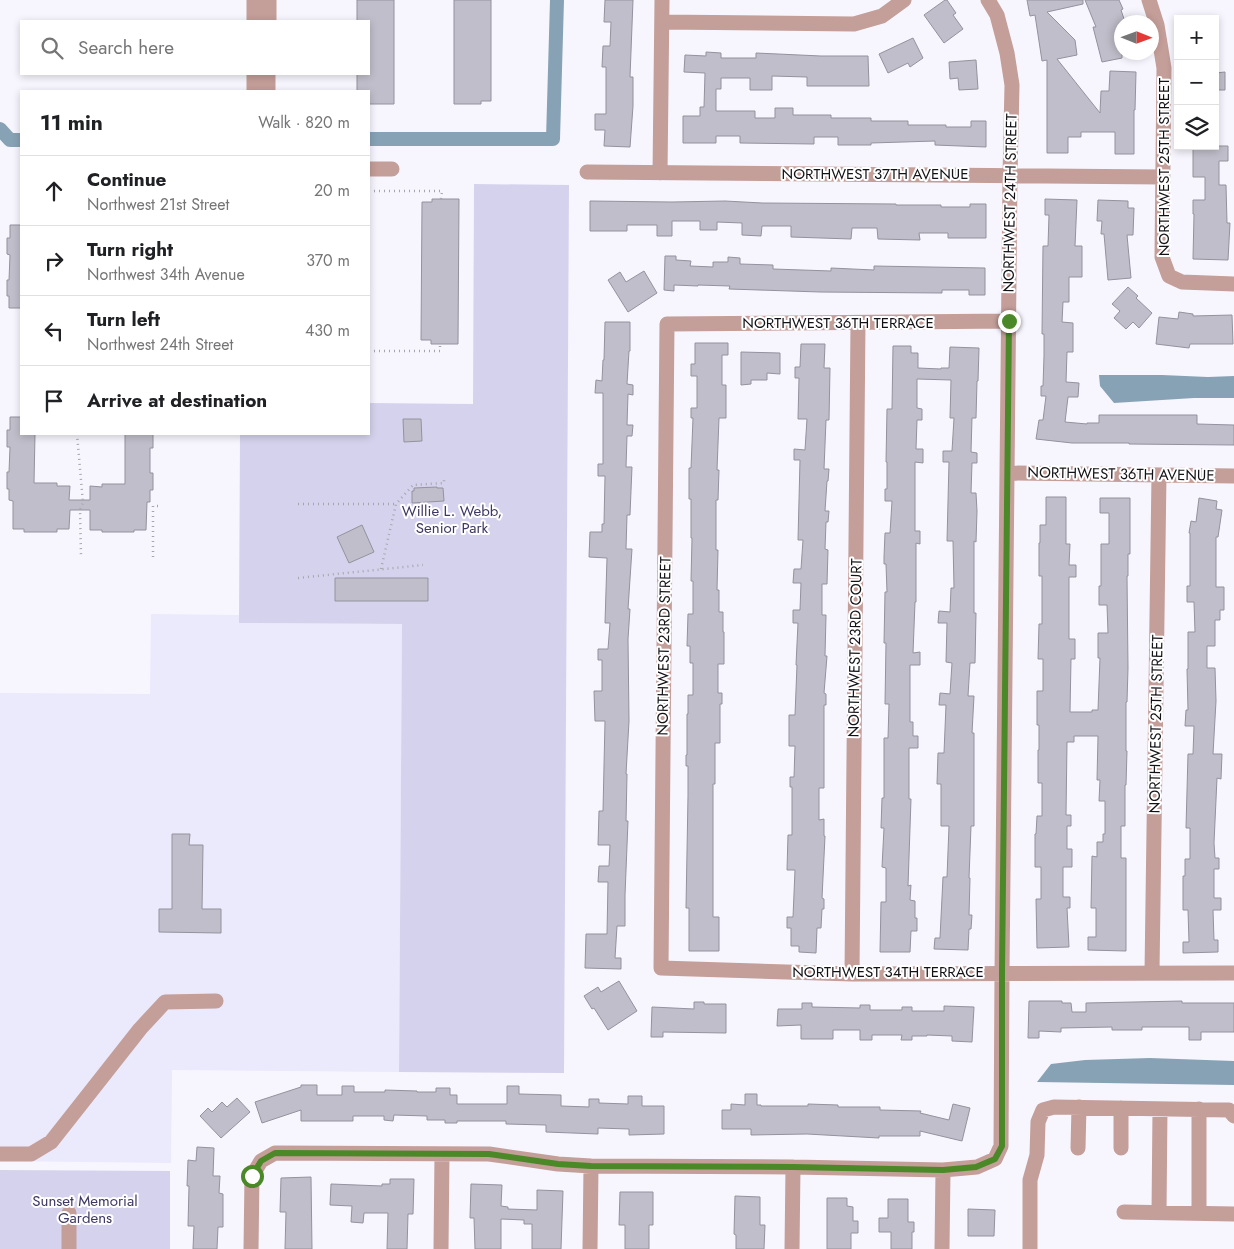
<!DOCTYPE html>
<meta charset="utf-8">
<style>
:root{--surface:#fff;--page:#f6f6f6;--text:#202124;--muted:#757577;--line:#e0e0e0}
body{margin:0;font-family:Jost,sans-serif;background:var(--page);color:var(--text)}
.controls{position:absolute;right:15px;top:15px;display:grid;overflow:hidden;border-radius:0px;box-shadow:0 2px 8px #0003}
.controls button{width:45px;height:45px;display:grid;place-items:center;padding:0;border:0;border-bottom:1px solid var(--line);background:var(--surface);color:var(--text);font:25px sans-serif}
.compass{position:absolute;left:1114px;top:15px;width:45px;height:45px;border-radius:50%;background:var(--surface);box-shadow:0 2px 8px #0003;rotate:91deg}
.stop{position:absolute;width:15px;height:15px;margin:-11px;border:4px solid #4b8827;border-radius:50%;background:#fff}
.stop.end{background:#4b8827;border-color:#fff;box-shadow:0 1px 5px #0008}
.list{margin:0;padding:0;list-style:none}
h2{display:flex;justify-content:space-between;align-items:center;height:65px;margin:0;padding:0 20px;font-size:21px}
h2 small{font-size:16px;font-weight:400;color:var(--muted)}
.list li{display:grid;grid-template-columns:32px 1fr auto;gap:15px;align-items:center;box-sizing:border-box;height:70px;padding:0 20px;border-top:1px solid var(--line)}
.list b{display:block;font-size:19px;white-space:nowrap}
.list p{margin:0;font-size:16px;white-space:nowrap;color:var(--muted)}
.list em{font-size:16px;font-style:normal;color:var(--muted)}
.icon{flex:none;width:28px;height:28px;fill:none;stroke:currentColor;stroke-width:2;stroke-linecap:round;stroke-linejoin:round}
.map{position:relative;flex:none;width:1234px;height:1249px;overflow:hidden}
.search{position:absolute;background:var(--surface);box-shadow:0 2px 8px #0003;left:20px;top:20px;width:350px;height:55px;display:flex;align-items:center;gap:12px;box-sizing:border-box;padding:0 18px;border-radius:0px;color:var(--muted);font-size:19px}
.panel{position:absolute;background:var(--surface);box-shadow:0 2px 8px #0003;left:20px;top:90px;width:350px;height:345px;border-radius:0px}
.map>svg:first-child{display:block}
.built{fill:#ebe9fc}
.green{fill:#d5d2ed}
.water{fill:#88a2b5}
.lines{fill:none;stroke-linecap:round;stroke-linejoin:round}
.canal{stroke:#88a2b5;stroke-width:14}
.building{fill:#bfbeca;stroke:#93929d}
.path{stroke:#a5a5ab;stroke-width:2.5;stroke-dasharray:1 4;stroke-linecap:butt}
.minor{stroke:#c49e99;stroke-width:15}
.route{stroke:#4b8827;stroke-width:6}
.labels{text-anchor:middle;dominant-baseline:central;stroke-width:4;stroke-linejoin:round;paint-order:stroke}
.street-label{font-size:15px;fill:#121216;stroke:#fff}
.park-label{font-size:15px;fill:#3e3761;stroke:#fff}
</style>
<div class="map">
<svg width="1234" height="1249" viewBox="0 0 1234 1249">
<rect width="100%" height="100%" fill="#f7f6fe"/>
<path class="built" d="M151 614 239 615V623L402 624 399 1072 172 1070 171 1163 0 1161V693L150 694Z"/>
<path class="green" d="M474 184 569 185 564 1073 399 1072 402 624 239 623 240 434H369V403L473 404Z
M0 1170 170 1171V1249H0Z"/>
<path class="water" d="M1099 375H1162L1208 377 1234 376V398H1194L1114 403 1100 386Z
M1150 1058 1234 1061V1085L1037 1082 1051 1064 1085 1060Z"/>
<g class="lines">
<path class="canal" d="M0 129 10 140H21
M369 139H553L557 0"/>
</g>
<path class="building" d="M357 0H394V104H369V91H357V74H369V21H357Z
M454 0H491V101H481V104H454Z
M605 0H633L630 77H633V106L630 147 604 146 605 130H595V114H606V67H602L603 46H610L611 22H604Z
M945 0H947L956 13 953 15 963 29 944 43 924 15Z
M1027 0H1083V4L1047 12 1075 40 1077 55 1057 59 1100 113 1101 91H1109L1110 71 1136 72 1135 110H1134V154H1115V132H1081V137H1068V153H1047V60L1042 61 1035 15 1030 16Z
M1085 0H1119L1123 9 1121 10 1125 22H1122V58L1102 62 1093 27H1096Z
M913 38 923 58 910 67 908 63 888 73 879 54Z
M706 52 721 53V58H756V53L821 56H868L869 86H807V77L772 76V90H750V78H721V89H716V111H755V118H775V108H793V115H831V118H871V121H908V125H946V127H971V121H986V147L935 145V141L871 143V145H838V137H814V144L740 143V136H716V143H683V116H700V107H704L705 73 684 72 685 55 706 56Z
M976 60 978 89 959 90 958 78 950 79 949 62Z
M1225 72V90H1215V73Z
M1193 146H1228V161H1219V185H1226L1227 223H1230L1228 260 1193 259 1194 214H1193V200H1205V177H1193Z
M432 199H459L458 344H431V340H421L422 202H432Z
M1045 199 1077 200 1075 246H1082V277H1069V302H1063L1062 322 1073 323V352H1067L1066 382 1079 383 1078 397H1068L1065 422 1087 424V423H1099V415H1197V424L1234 425V445L1129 444V443H1072L1036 439 1039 420H1043L1046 396H1041V386H1043L1044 356V334H1042L1043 246H1048L1049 215H1045Z
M1098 200 1128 201V208H1134L1133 235H1127L1131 278 1108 280 1104 234H1101L1102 221H1097Z
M590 201 672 202 725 201 762 203 896 204V205H941V207H970V204H986V238H948V233H919L920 240 878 239 877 228H852L851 239 791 237V226H762L761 236 742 235V223L717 222V230H700V221H672V236H657V225H627V231H590Z
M10 225H21V308H9V296H7V280H9L10 255 7 254V238H10Z
M665 256H676V260L691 261 690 266 713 267V262H728V257L740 258V264L773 265V269L831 271V268L874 270V266L985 268V295H969V290H942V293L820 292 729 289 730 286 698 285V286L674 285V291L664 290Z
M644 271 657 293 628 312 608 280 620 272 626 282Z
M1128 287 1138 296 1136 298 1152 313 1139 328 1133 322 1126 329 1114 318 1120 311 1112 304Z
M1179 312 1193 314V316L1232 315 1233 344H1190L1189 348 1156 344 1159 317 1178 319Z
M605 322H630V351H629L627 384 633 385V395L628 394 627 425H633L632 436H627L626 467H632L630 515H627L626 549H632L628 609H630L628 639 629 721 626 774H627L626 821H628L625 895V926H617L615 958H621V969L585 968 586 934H607L608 882H598L599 866H609L610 845H598L599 811H603L605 721H595L594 691H602V660H598V649H608L610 623H605L607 558 589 557 590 532H602V524H604L605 476H598V464H603V393H595L596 380 602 381 603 360H604Z
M695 343H728V355H722V385H726V418H719L717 470H719L718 500H716V550H718L717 590H719V612H723V632H724V664H718V693H722V704H720V743H715V784H713V917H719V951H689V908H686L688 796V766H686V755H687V714H688V695H693V663H690V646H687L688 614H693V581H691L692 538H691V499H689V468H691L693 418H691V408H697V376H691V364H695Z
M801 344H825L824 368H830L829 420H826L824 469H829L828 481H827L825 511H829L828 522H826L825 549 828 550 827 584H822V615H826L825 656H827L824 693 826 694V705H824V788H819V820L824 819V836H825L822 898 824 899V909H822L821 928H817L816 953 799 952V946H791V928H787V917H793L795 870H787L788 835H792V787H790V777H794L795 746H789V715H795L797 665H796L798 623H793V610H800L801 583H793L794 569H801L803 540H798L800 460H794V449L805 450 807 419H798L799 378H795V367H800Z
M893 346H911V353H918V368L941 369V368H949L950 347 979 348 978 381H977L976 418H972L971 452 977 453V463H972L971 493H976L977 511 976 542 974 541V613H976L975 663H970L968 696H974L972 733H974V826H971L969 878H970L969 915H972L971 929H969L968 950 934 949 935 938H940L943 877H947L949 826H941V784H937L938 753H944L946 705H939L940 693 950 694 952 663 946 662 947 623H938L939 611 950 612 951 588H954L953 541H947L949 462H943V451H952L954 418H950L951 380 917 379V408L922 409V420H917L916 449H923V463L915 462V531H920V544L916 543V602H915L913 653 920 652V665H910V722H913V736H918V748H909V799H911L908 886 911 885 910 900 915 901V918H917V931H911L910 952H880L881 902H886V868L882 867 884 828H881L882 798H884V738H888L889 704H885L886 643H884L885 592H887L886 564H884V557L885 533H890L892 501H885V489H887V462H886L887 409H892Z
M741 352 780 353V374L767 373V380H751V384L741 385Z
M10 417H21V434H35L34 483H57V486H70L69 500H90V486L102 487V484H125V434H153V448H150V473H153V490H150V502H147L146 530H134V532H102V530H90V510H70L69 529H57V532H24V529H13V501L9 500V489H7V472H9L10 447H7V430H10Z
M403 419H421L422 441 404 442Z
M437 487V488H443L444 501 412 503V491H414V488Z
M1046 497H1066V544H1070L1069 565H1076V577H1069V639H1075V659H1071L1070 712H1092V710H1098L1100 658H1098V633H1108L1107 605H1099V586H1101V544H1109V513H1100V498H1130V554H1128V576H1127L1128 668 1127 702H1126V751H1127L1126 785H1125V826H1121V858H1126V951L1088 950V937H1096V908H1091L1092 856 1097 857V842H1103V834H1105V801H1099L1100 780H1097L1098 736H1074V742H1067L1066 815H1071V826H1067V849H1072V867H1063V897H1070V908H1067L1069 947 1037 948 1036 899H1041V867H1035V834H1036L1037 816H1042V783H1038V750H1039V725H1037V691H1043V659H1038L1039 624H1042V576H1039V543H1040V525H1046Z
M1199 498 1217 501 1216 509 1222 510 1218 537H1216V587H1224V610H1220V620H1215V646H1207V668H1215L1216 701 1213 754H1222L1221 779 1217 778 1214 843 1215 858H1219V869H1214V898H1221V910H1213L1214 940H1218V952L1183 953V942H1189L1188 910H1183V876H1185V859H1190V828H1186L1188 754H1193L1194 726H1185L1186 710H1188L1187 669H1188V632H1195L1194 602H1187V586H1190V533H1189L1191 521 1196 522Z
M362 525 374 552 349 563 337 537Z
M335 578H428V601H335Z
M172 834H190L189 845H203L202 909H221V933L159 932V909H172Z
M619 981 637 1011 608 1030 594 1008 592 1009 584 996 598 987 601 992Z
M1029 1001H1062V1003H1071L1072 1012H1086V1003L1182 1001V1003H1234V1032H1201V1040H1189V1027H1142V1030H1112V1027L1061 1028V1032L1039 1031V1038H1028Z
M694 1002H704V1004H726V1033L663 1032V1037H651L652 1007 694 1009Z
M802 1003H812V1007L860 1008V1005H870V1010H902V1007H912V1011H944V1006L974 1007 972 1042 952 1041V1036L927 1035V1036H912V1040H901L902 1035H872V1040H860V1030H833V1039H801V1025L777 1026 778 1009H802Z
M301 1085H317V1095H342V1086H354V1092H385V1090L417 1091V1092H436V1088H450V1095H457V1104H507V1086H519V1094L561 1095V1106L589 1107V1099H599V1103L628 1104V1096H642V1106H664V1134L629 1135V1129L598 1128V1134L546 1132V1125L506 1124V1121H457V1123H445V1120H427V1116L394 1115 393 1121 384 1120V1116H353V1121H301V1110L262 1123 255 1102 301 1087Z
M745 1094H757V1105H761V1106H808V1104L838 1105V1107H880V1110L921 1111 920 1113 949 1120 953 1104 970 1108 962 1141 920 1131V1136H879V1138L807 1134 751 1135V1129H722V1110H731V1104L745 1105Z
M237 1098 250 1112 221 1138 200 1116 208 1108 212 1112 222 1102 227 1107Z
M197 1147 214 1148 213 1176H220L219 1193 223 1194V1227H218L217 1249H193L194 1226H188L189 1186H187L188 1160 196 1161Z
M311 1177 312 1249H285L286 1212H280L281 1178Z
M390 1179H414L413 1214H408L407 1249H387L388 1213H364L363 1223 351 1222 352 1206 330 1205 331 1184 382 1186V1184H390Z
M471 1184 502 1185 501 1206 508 1207V1209L537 1210V1190L563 1191 561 1249H532V1224H524V1220L501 1219V1249H475L474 1218H470Z
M620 1192H653V1225H649V1249H625V1225H619Z
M735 1196 760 1197V1225H765L764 1249H736V1235L734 1234Z
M827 1198H847V1206L853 1207V1221H858V1233H851V1249H827Z
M888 1199H908V1222H914V1232H912V1249H891V1232H879V1218H888Z
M968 1209 995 1210 994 1236H968Z"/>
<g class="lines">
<path class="path" d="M369 191H442L441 199
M369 351H440V344
M77 434 83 503 80 510 81 556
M298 504H396
M153 557V506H162
M381 569 396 504 413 485 444 483V479
M298 578 423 565"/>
<path class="minor" d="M1149 0 1157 25 1164 68 1162 257 1169 276 1182 282 1234 284
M254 21V0
M269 21V0
M662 22 854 24 882 16 904 0
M254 91V74
M268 91V74
M369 169H392
M587 172 1163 177
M660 173 662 0
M1009 321 667 324 661 968 852 974 1234 973
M1007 473 1234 476
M1152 972 1159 475
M852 974 858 323
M1078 1148 1079 1107
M1121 1148V1108
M0 1154H31L51 1142 140 1029 165 1002 216 1001
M1124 1212 1234 1214
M1159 1213 1160 1109
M1199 1213V1109
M69 1249V1213
M251 1249 252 1176 261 1161 275 1153 489 1154 558 1164 591 1166 793 1167 943 1170 977 1167 995 1159 1001 1146 1002 973 1010 176 1012 85 1007 53 997 15 988 0
M441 1249 442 1154
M590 1249 591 1166
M792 1249 793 1167
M942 1249 943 1170
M1030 1249V1180L1037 1155 1038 1122 1043 1110 1054 1107 1229 1110 1234 1116"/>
</g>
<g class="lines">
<path class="route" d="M252 1176 261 1161 275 1153 489 1154 558 1164 591 1166 793 1167 943 1170 976 1167 995 1159 1002 1146V973L1009 321"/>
</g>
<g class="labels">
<g class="street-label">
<text transform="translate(1164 167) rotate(-90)">NORTHWEST 25TH STREET</text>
<text x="875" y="174">NORTHWEST 37TH AVENUE</text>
<text transform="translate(1010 203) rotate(-89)">NORTHWEST 24TH STREET</text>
<text x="838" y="323">NORTHWEST 36TH TERRACE</text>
<text transform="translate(1121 474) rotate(1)">NORTHWEST 36TH AVENUE</text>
<text transform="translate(664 646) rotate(-89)">NORTHWEST 23RD STREET</text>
<text transform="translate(855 648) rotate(-89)">NORTHWEST 23RD COURT</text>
<text transform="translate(1156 724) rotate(-89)">NORTHWEST 25TH STREET</text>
<text x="888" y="972">NORTHWEST 34TH TERRACE</text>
</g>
<g class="park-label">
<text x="452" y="511">Willie L. Webb,<tspan x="452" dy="17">Senior Park</tspan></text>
<text x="85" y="1201">Sunset Memorial<tspan x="85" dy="17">Gardens</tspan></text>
</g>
</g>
</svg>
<div class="controls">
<button>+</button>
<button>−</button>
<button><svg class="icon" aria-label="layers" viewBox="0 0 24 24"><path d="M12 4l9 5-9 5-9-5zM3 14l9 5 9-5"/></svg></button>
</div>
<svg class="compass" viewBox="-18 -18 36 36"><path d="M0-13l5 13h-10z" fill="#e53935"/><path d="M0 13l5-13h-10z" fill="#757577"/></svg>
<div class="stop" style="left:252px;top:1176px"></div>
<div class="stop end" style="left:1009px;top:321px"></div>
<div class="search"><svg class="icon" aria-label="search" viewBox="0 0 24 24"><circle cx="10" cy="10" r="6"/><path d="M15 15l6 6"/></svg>Search here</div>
<section class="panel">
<h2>11 min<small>Walk · 820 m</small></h2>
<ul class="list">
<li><svg class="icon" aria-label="ahead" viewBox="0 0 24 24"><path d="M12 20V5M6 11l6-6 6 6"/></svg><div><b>Continue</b><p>Northwest 21st Street</p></div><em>20 m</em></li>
<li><svg class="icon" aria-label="right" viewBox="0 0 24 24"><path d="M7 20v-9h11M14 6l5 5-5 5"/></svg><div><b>Turn right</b><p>Northwest 34th Avenue</p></div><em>370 m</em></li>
<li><svg class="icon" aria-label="left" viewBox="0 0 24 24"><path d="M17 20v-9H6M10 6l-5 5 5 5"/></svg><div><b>Turn left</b><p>Northwest 24th Street</p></div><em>430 m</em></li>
<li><svg class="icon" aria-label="arrive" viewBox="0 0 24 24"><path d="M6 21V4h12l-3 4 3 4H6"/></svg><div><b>Arrive at destination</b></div></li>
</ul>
</section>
</div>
